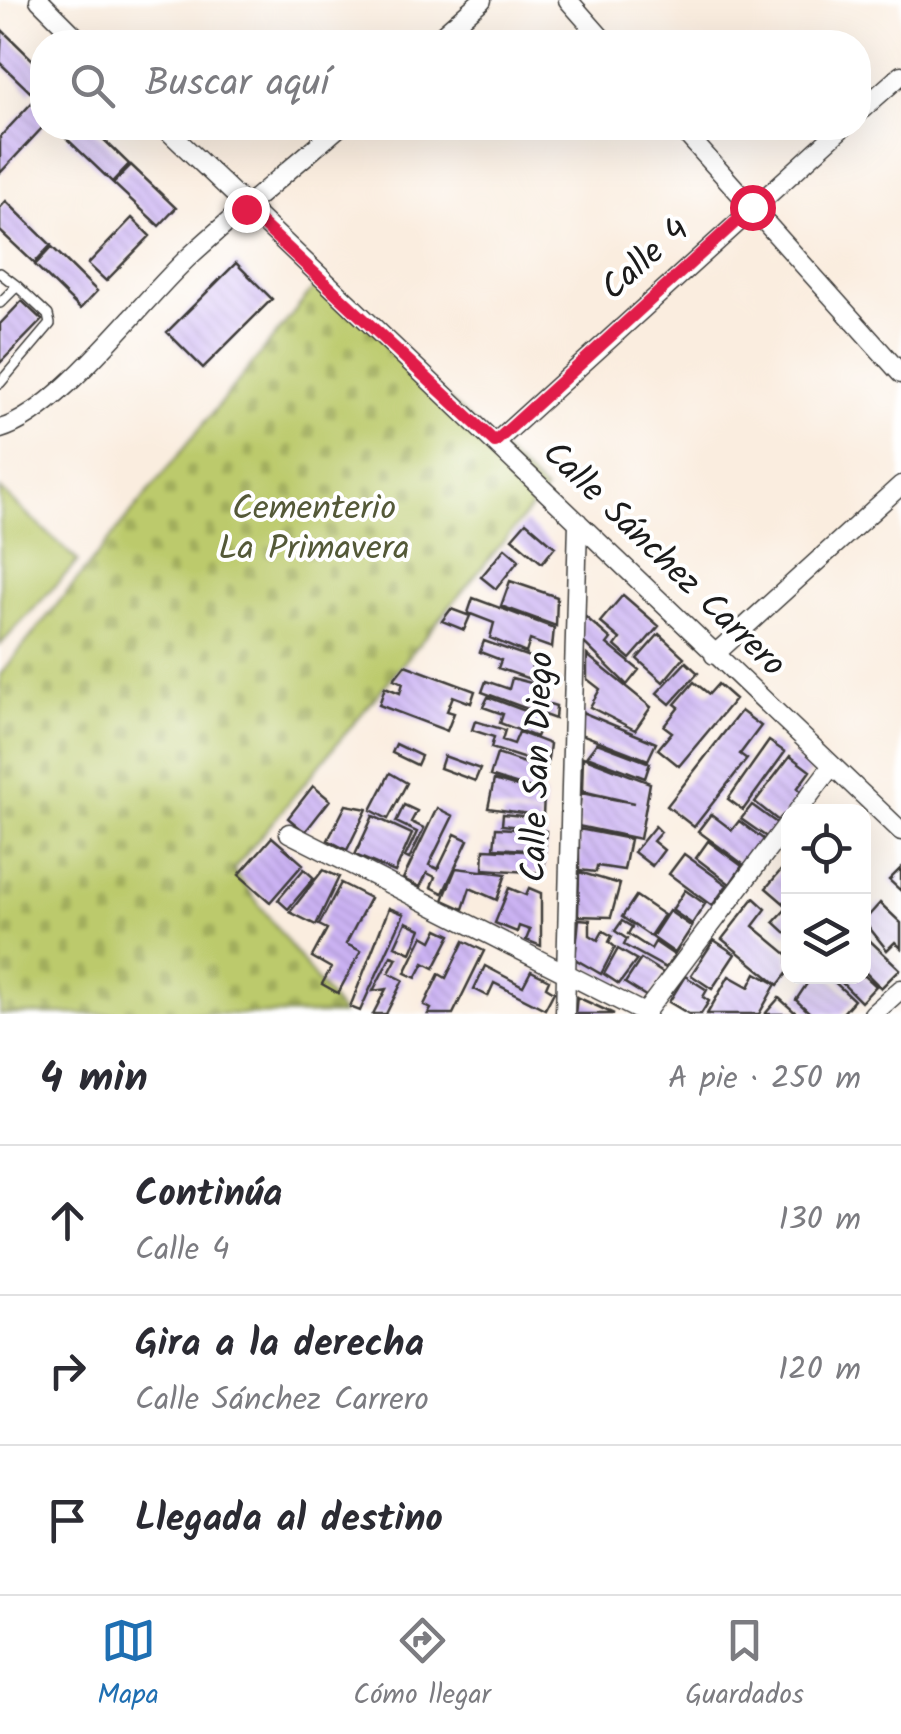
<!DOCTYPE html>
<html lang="es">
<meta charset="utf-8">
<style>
:root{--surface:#fff;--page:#f2f2f3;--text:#2b2b33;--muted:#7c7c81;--line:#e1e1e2;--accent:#1f6fb2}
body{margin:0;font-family:Kalam,sans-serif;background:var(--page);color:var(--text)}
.controls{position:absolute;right:30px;bottom:30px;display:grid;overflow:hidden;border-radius:20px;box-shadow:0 10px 40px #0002}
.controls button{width:90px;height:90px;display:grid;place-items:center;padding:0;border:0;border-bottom:2px solid var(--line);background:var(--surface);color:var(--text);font:50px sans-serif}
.stop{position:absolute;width:30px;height:30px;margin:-22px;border:8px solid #e11d48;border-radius:50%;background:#fff}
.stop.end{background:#e11d48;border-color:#fff;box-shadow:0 2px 10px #0008}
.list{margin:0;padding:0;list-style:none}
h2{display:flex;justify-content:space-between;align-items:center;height:130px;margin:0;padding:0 40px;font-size:42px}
h2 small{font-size:32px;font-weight:400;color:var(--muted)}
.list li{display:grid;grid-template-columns:65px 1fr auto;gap:30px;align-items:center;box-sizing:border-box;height:150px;padding:0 40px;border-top:2px solid var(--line)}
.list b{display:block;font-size:38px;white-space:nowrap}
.list p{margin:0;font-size:32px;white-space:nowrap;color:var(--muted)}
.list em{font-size:32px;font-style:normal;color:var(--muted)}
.icon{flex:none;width:55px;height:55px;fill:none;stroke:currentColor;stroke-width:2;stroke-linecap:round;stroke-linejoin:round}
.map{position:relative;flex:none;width:901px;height:1014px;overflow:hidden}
.search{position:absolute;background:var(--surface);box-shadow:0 10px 40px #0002;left:30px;right:30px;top:30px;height:110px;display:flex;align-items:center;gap:25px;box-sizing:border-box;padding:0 35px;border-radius:40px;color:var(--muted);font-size:38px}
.sheet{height:580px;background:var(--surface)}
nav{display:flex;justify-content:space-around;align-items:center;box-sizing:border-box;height:140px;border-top:2px solid var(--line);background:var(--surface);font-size:28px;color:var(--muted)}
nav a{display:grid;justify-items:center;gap:5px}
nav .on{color:var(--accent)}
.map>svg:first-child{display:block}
.grass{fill:#bcca6c;stroke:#6c7344;stroke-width:2.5}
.cemetery{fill:url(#cemetery-stones);stroke:#6c7344;stroke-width:2.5}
.building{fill:url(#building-back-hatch)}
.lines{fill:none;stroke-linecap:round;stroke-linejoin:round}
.service-casing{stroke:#3d3b39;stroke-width:12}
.minor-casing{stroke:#3d3b39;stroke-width:21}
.service{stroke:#fff;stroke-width:9}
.minor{stroke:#fff;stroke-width:18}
.route{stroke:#e11d48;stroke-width:12}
.labels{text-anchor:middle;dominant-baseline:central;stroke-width:8;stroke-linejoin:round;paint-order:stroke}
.street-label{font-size:35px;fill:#1c1c1c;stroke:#fff}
.park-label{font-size:35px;fill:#545938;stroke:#fff}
</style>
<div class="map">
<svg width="901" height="1014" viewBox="0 0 901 1014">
<defs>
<pattern id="cemetery-stones" width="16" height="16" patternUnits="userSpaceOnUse" patternTransform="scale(2.5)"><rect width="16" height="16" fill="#bcca6c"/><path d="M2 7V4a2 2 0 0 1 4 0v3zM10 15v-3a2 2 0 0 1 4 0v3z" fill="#a1ad5d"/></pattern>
<pattern id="building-back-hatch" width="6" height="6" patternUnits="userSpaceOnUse" patternTransform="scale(2.5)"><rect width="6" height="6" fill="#cbb2f3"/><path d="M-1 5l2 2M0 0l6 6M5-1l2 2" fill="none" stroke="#ae98d0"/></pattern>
</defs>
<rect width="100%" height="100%" fill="#fff"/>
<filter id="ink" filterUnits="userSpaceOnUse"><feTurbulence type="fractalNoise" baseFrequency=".01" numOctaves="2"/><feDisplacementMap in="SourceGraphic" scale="20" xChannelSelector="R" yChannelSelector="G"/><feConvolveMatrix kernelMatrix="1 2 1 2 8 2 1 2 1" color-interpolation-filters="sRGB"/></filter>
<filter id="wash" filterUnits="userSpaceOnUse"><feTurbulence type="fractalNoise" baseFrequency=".0048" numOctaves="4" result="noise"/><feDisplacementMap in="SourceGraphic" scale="40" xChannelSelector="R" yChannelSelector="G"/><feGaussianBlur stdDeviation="2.25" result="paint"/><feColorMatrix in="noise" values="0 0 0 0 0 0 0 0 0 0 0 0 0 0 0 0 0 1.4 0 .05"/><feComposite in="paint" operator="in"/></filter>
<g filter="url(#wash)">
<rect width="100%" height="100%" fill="#faeddf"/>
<path class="grass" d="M0 489 78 561 0 645Z"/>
<path class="cemetery" d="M321 279 545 491 233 870 342 1014H0V675Z"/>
<g id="blocks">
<path class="building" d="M2 30 42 69V79L30 92 0 63Z
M42 92V128L0 173V137Z
M77 128H92L129 164 112 182 66 138Z
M131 165 176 208 159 226 113 183Z
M6 201 51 245 34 263 0 231V208Z
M132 218 150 236 106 281 88 264Z
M52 247 97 291 80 309 35 265Z
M236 263 272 299 203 368 167 332Z
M22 301 42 320 0 363V324Z
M526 522 555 547 542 563 512 538Z
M505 548 519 560 496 589 481 577Z
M510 581 557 597 556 626 501 606Z
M623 595 659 626 630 659 615 646 620 639 600 622Z
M473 598 554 628 552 648 530 640 526 653 490 638 494 623 468 613Z
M451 609 470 616 464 630 442 621Z
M581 613 611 639 607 644 639 670 627 685 581 640Z
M659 634 684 657 663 682 637 659Z
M484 641 535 659 532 667 548 673 544 684 498 668 501 660 480 652Z
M587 655 651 707 635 730 590 707 600 689 587 679Z
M686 662 698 673 670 704 657 693Z
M405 665 475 691 471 703 453 696 447 711 454 713 447 731 379 705 385 687 400 693 403 683 394 679Z
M512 678 550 688 546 703 556 706 555 719 482 692 486 681 509 689Z
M694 682 709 694 718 684 735 699 679 766 658 749 672 732 664 726 679 707 675 704Z
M488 697 544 718 536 737 500 723 503 714 483 707Z
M741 711 761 726 740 754 747 759 694 827 667 806Z
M582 712 656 743 648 760 581 734Z
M475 721 505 730 502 740 514 744 519 732 550 744 547 766 491 748 494 737 472 730Z
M769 741 785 752 743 810 728 799Z
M597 743 650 763 645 778 587 756Z
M396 744 421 756 417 765 392 753Z
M497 754 545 770 538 791 490 776Z
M444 756 480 769 475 781 440 768Z
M790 756 810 771 797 789 802 792 780 822 755 802Z
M583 757 650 783 640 839 578 826 581 793 634 803 582 791Z
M390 773 407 783 388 819 371 810Z
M494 780 544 795 543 816 488 808Z
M313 786 330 800 305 832 288 818Z
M346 805 367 809 347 850 328 840Z
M404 805 417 811 411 822 424 828 409 859 405 857 417 832 396 822Z
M752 805 778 824 768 838 741 819Z
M437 808 453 816 429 865 438 869 455 834 468 840 443 893 431 887 435 877 427 873 420 887 403 879Z
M503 814 541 818 539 829 502 825Z
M711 814 732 830 739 821 766 841 747 867 698 831Z
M373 816 412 834 395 872 355 855Z
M655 826 661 832 653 841 664 850 652 866 634 852Z
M496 828 546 831 545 851 494 848Z
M579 829 630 839 624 870 597 866 596 872 579 870Z
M272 837 303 864 270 902 239 875Z
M708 841 742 866 730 884 696 858Z
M484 849 545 852 544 873 483 869Z
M684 854 727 885 712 906 669 874Z
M788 862V907L766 888Z
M456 868 506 874 497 900 470 888 463 909 443 900Z
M901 868V891L889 880Z
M304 869 314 878 288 909 278 900Z
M323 870 339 877 316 925 290 912Z
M579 872 620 884 611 917 578 916Z
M341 883 370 898 346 944 361 951 338 993 322 984 331 968 312 957 327 929 319 925Z
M509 888 526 895 529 888 541 893V946L526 940 530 930 519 926 517 932 495 923Z
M685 890 705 904 692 924 672 910Z
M636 896 664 915 650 936 622 917Z
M754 898 766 909 753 926 788 955V972L778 985 722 939Z
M880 903 901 923V948L895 942 887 950 864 921Z
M389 908 404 914 360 1011 350 1007Z
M786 909 788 911V935L774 922Z
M669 911 692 927 675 953 652 937Z
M579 919 590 920V935L598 940 603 931 612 936 609 942 615 947 601 974 575 959Z
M622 921 632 927 628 934 651 949 655 942 674 955 666 968 624 945 627 939 615 931Z
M406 922 421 929 411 953 395 946Z
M438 929 451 935 434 968 424 963 416 978 405 973 423 936 432 941Z
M864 935 900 969 881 988 864 971Z
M714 940 735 954 712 989 691 975Z
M464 941 484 951 453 1014H428L431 1009 424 1005 439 974 446 978Z
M618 949 637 960 619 984 604 974Z
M391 956 397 958 389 973 403 980 386 1014H373L386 989 373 991Z
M641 959 663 973 649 998 625 983Z
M485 966 523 986 531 971 549 980 546 987 554 992 545 1009 494 983 488 996 474 989Z
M756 973 776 984 759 1014H707L729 976 749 987Z
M685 976 707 990 703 997 709 1001 701 1014H689L669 1002Z
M812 976H828L854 1000 842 1014H811L796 1000Z
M842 976H865L876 986 861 1002 839 980Z
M577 997 614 1014H575Z
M779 998 797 1014H765Z"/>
</g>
</g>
<g filter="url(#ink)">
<use href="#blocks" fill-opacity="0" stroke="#3d3b39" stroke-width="2.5"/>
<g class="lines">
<defs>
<path id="service" d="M0 273 17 286 0 303
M0 383 50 324 48 315 17 286"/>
<path id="minor" d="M39 0 81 42
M568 0 605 42
M434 42 482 0
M858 113 901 75
M165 128 901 831
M681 128 901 374
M0 429C59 413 143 298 192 254 239 211 290 170 338 128
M495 443 842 128
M714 655 901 485
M797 812 831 767
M289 833 646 1014
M565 1014 578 522
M644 1014 788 823
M873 1014 901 989"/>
</defs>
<use href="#service" class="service-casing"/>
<use href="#minor" class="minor-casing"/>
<use href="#service" class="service"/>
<use href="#minor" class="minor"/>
</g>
</g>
<g class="lines" filter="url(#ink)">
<path class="route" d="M246 209 495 442 752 207"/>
</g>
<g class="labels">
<g class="street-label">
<text transform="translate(646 260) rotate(-42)">Calle 4</text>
<text transform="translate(663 560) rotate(44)">Calle Sánchez Carrero</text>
<text transform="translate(539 767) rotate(-88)">Calle San Diego</text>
</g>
<g class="park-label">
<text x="314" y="510">Cementerio<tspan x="314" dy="40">La Primavera</tspan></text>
</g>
</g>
</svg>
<div class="controls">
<button><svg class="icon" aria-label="locate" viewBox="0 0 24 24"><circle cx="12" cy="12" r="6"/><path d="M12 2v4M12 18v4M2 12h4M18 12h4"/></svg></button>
<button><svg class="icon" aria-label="layers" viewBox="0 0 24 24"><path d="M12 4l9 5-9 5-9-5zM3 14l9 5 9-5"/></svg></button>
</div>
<div class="stop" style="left:752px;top:207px"></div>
<div class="stop end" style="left:246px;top:209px"></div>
<div class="search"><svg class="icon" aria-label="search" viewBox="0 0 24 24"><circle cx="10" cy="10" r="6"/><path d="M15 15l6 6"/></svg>Buscar aquí</div>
</div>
<section class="sheet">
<h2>4 min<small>A pie · 250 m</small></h2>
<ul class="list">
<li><svg class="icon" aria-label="ahead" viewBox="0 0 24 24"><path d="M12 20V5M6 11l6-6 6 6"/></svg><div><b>Continúa</b><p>Calle 4</p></div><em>130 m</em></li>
<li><svg class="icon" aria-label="right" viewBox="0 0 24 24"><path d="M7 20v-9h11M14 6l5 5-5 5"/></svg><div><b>Gira a la derecha</b><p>Calle Sánchez Carrero</p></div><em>120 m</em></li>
<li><svg class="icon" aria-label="arrive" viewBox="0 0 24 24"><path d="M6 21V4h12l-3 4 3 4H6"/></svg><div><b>Llegada al destino</b></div></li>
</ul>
</section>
<nav>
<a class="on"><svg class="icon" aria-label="map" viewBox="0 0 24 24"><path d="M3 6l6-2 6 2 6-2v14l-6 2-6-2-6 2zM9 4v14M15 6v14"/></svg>Mapa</a>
<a><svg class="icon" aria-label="directions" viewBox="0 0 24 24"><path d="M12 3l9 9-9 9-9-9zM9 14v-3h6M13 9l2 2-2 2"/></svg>Cómo llegar</a>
<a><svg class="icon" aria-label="saved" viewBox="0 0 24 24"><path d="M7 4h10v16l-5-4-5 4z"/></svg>Guardados</a>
</nav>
